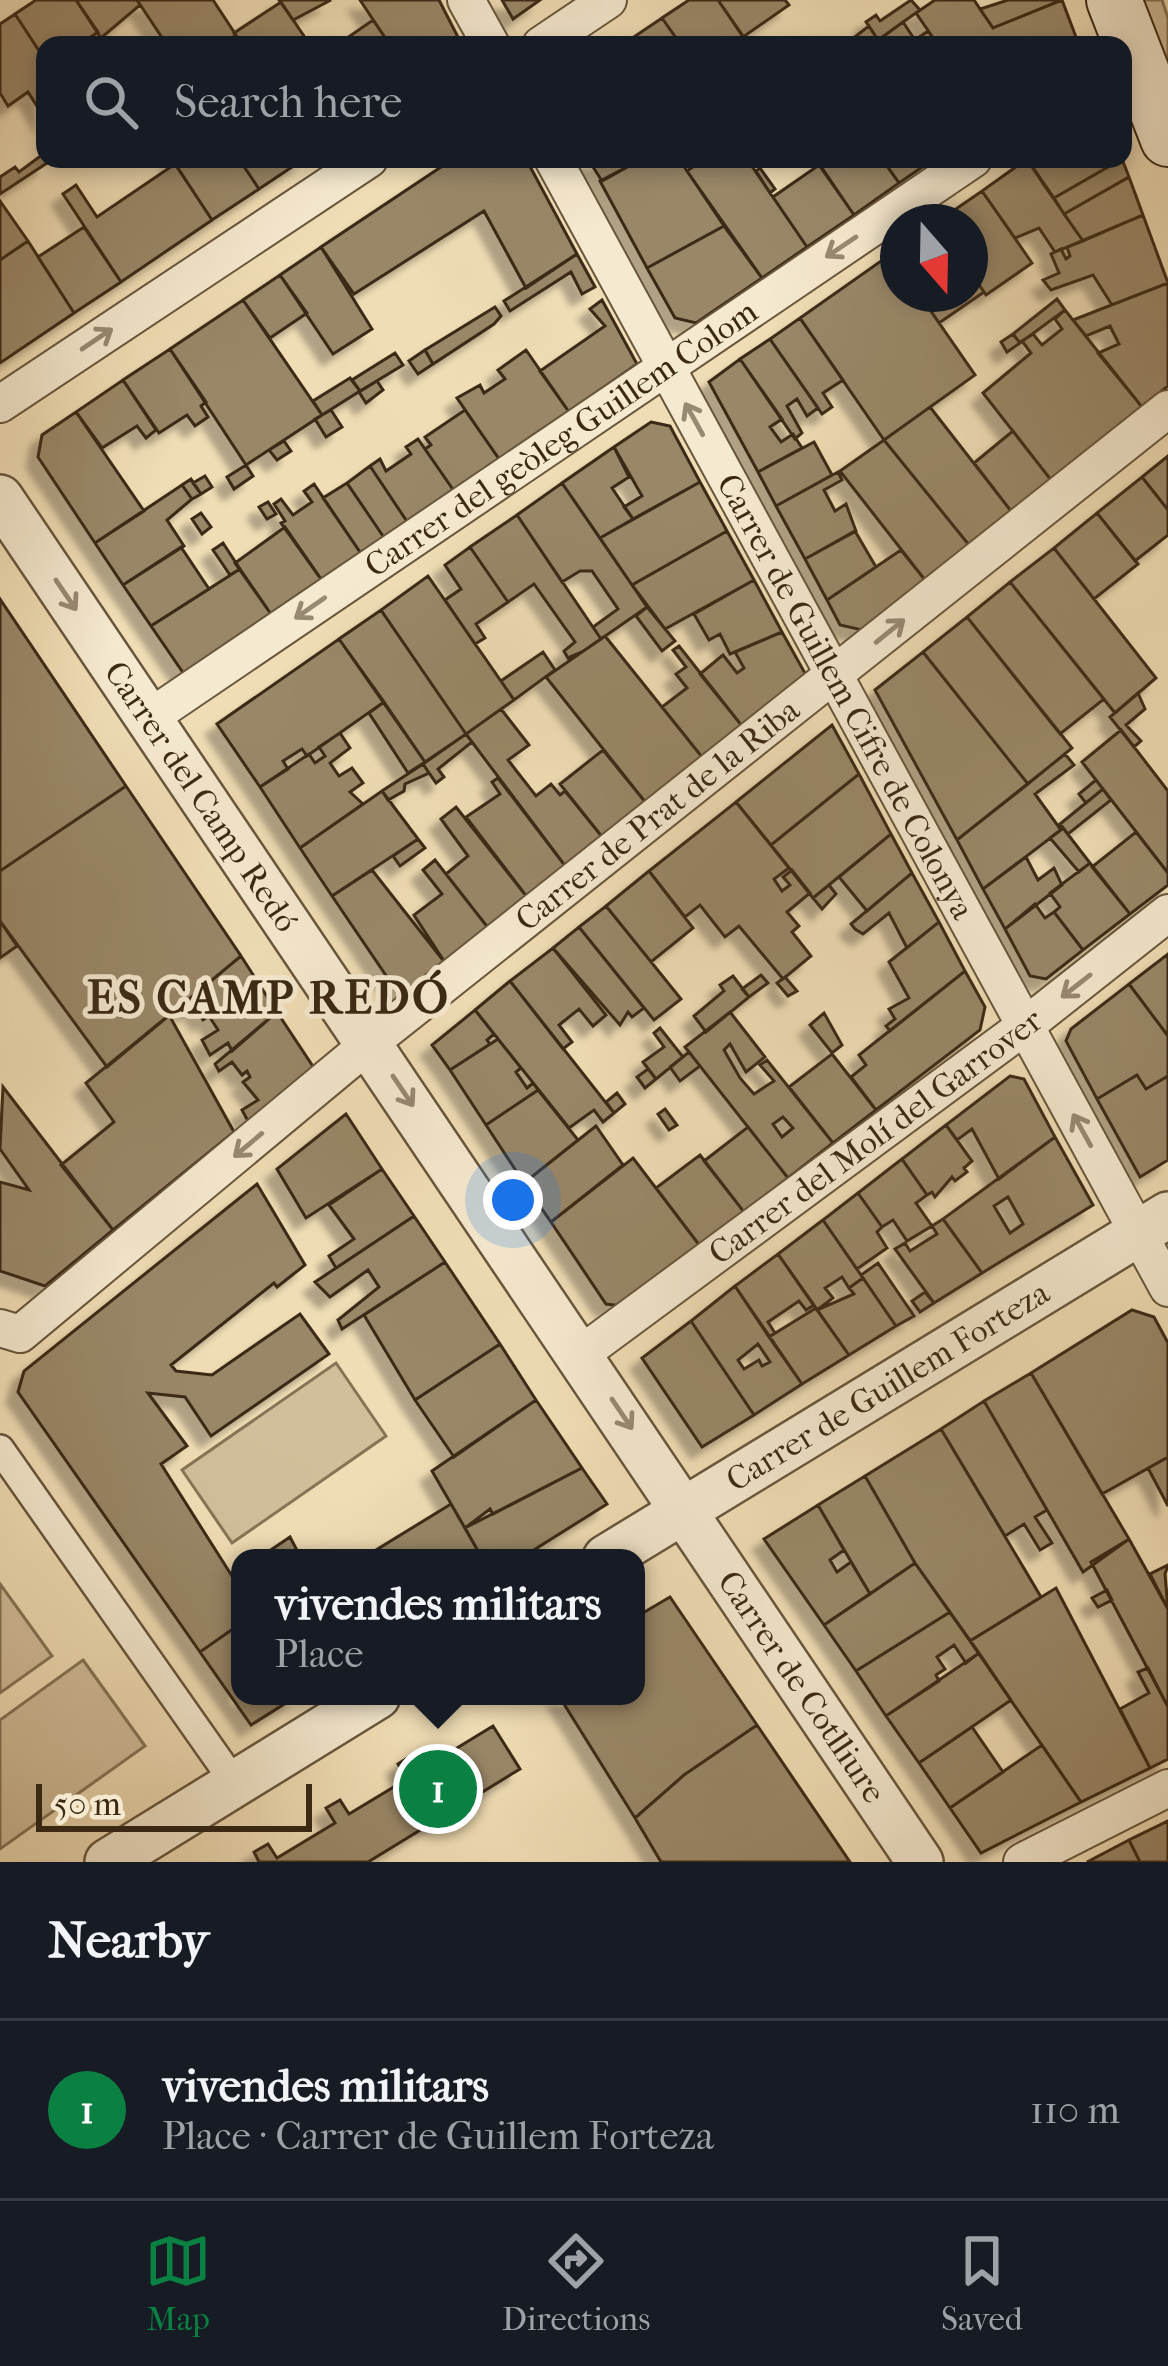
<!DOCTYPE html>
<meta charset="utf-8">
<style>
:root{--surface:#171b24;--page:#242831;--text:#f1f3f6;--muted:#9ea1a6;--line:#363941;--accent:#0b8043}
body{margin:0;font-family:"IM FELL French Canon",serif;background:var(--page);color:var(--text)}
.compass{position:absolute;left:880px;top:204px;width:108px;height:108px;border-radius:50%;background:var(--surface);box-shadow:0 6px 18px #0003;rotate:160deg}
.scale{position:absolute;left:36px;bottom:30px;width:276px;box-sizing:border-box;padding-left:12px;border:6px solid #3b2914;border-top:0;font-size:33px;line-height:42px;white-space:nowrap;color:#3b2914;-webkit-text-stroke:9px #f5e9cf;paint-order:stroke}
.you{position:absolute;left:513px;top:1200px;width:42px;height:42px;margin:-30px;border:9px solid #fff;border-radius:50%;background:#1a73e8;box-shadow:0 0 0 18px #1a73e833}
.badge{display:grid;place-items:center;width:78px;height:78px;border-radius:50%;background:var(--accent);color:#fff;font-size:39px;font-weight:700}
.pin{position:absolute;translate:-50% -50%;border:6px solid #fff;box-shadow:0 3px 12px #0006}
.popup{position:absolute;left:231px;top:1549px;width:414px;height:156px;box-sizing:border-box;display:grid;place-content:center;border-radius:24px;background:var(--surface);filter:drop-shadow(0 3px 9px #0005);font-size:39px;white-space:nowrap;color:var(--muted)}
.popup b{font-size:45px;color:var(--text)}
.popup::after{content:'';position:absolute;left:50%;top:100%;margin-left:-24px;border:24px solid transparent;border-top-color:var(--surface)}
.list{margin:0;padding:0;list-style:none}
h2{display:flex;justify-content:space-between;align-items:center;height:156px;margin:0;padding:0 48px;font-size:51px}
h2 small{font-size:39px;font-weight:400;color:var(--muted)}
.list li{display:grid;grid-template-columns:78px 1fr auto;gap:36px;align-items:center;box-sizing:border-box;height:180px;padding:0 48px;border-top:3px solid var(--line)}
.list b{display:block;font-size:45px;white-space:nowrap}
.list p{margin:0;font-size:39px;white-space:nowrap;color:var(--muted)}
.list em{font-size:39px;font-style:normal;color:var(--muted)}
.icon{flex:none;width:66px;height:66px;fill:none;stroke:currentColor;stroke-width:2;stroke-linecap:round;stroke-linejoin:round}
.map{position:relative;flex:none;width:1168px;height:1862px;overflow:hidden}
.search{position:absolute;background:var(--surface);box-shadow:0 6px 18px #0003;left:36px;right:36px;top:36px;height:132px;display:flex;align-items:center;gap:30px;box-sizing:border-box;padding:0 42px;border-radius:24px;color:var(--muted);font-size:45px}
.sheet{height:336px;background:var(--surface)}
nav{display:flex;justify-content:space-around;align-items:center;box-sizing:border-box;height:168px;border-top:3px solid var(--line);background:var(--surface);font-size:33px;color:var(--muted)}
nav a{display:grid;justify-items:center;gap:6px}
nav .on{color:var(--accent)}
.map>svg:first-child{display:block}
.green{fill:#d1be9a;stroke:#867457;stroke-width:3}
.building{fill:#998768;stroke:#3b2914;stroke-width:3;fill-rule:evenodd;filter:url(#shadow)}
.lines{fill:none;stroke-linecap:round;stroke-linejoin:round}
.pedestrian-casing{stroke:#68563c;stroke-width:32}
.minor-casing{stroke:#68563c;stroke-width:40}
.tertiary-casing{stroke:#68563c;stroke-width:50}
.secondary-casing{stroke:#3b2914;stroke-width:58}
.pedestrian{stroke:#f5e9cf;stroke-width:27}
.minor{stroke:#f5e9cf;stroke-width:36}
.tertiary{stroke:#f5e9cf;stroke-width:45}
.secondary{stroke:#f5e9cf;stroke-width:54}
.oneway{stroke:#988972}
.labels{text-anchor:middle;dominant-baseline:central;stroke-width:10;stroke-linejoin:round;paint-order:stroke}
.street-label{font-size:33px;fill:#3b2914;stroke:#f5e9cf}
.district-label{font-size:45px;font-weight:bold;letter-spacing:3px;fill:#3b2914;stroke:#f5e9cf}
</style>
<div class="map">
<svg width="1168" height="1862" viewBox="0 0 1168 1862">
<defs>
<filter id="shadow"><feDropShadow dx="-11" dy="11" stdDeviation="3" flood-color="#0004"/></filter>
</defs>
<rect width="100%" height="100%" fill="#f0ddb5"/>
<filter id="stains"><feTurbulence type="fractalNoise" baseFrequency=".00167" numOctaves="4"/><feColorMatrix values="0 0 0 0 .2 0 0 0 0 .09 0 0 0 0 .02 0 0 0 .5 -.17"/></filter>
<radialGradient id="worn" r=".72"><stop offset=".6" stop-color="#630" stop-opacity="0"/><stop offset="1" stop-color="#630" stop-opacity=".3"/></radialGradient>
<path class="green" d="M1137 0H1162L1168 18V82Z
M336 1363 386 1436 232 1543 182 1470Z
M0 1584 52 1656 0 1693Z
M83 1660 145 1746 0 1849V1720Z"/>
<path class="building" d="M36 0H76L98 32 79 45H45V60L15 14Z
M76 0H137L140 5 101 38Z
M137 0H213L236 35 221 45H167Z
M279 0H331L293 20Z
M360 0H439L462 45H390Z
M502 0H540L513 19Z
M689 0H718L743 36 729 45H681L662 18Z
M718 0H785L789 5 743 37Z
M911 0 920 10 878 40 866 22 876 15 880 21Z
M935 0H974L993 28 1062 0 1079 45H938L916 13Z
M1062 0 993 28 980 9 1008 0Z
M281 2 310 45H242L234 33Z
M15 14 45 60V119L28 92 8 106 0 93V24Z
M662 18 681 45H622Z
M373 20 390 45H337Z
M903 22 915 40 928 31 938 45H891L884 36Z
M869 26 878 40 848 45 847 43Z
M42 155 47 163 0 194V177L15 167 19 172Z
M172 159H239L259 189 212 220Z
M239 159H304L259 189Z
M453 159H526L577 254 526 288 484 211 354 294 321 247Z
M588 159H642L602 181Z
M642 159H679L724 226 647 268 600 181Z
M704 159H747L807 247 762 278 687 171Z
M829 159H882L899 183 854 215 820 165Z
M882 159H934L899 183Z
M1027 159H1122L1054 198Z
M1027 159 1044 185 1083 241 1055 252 1039 228 1015 238 982 191Z
M1122 159 1129 177 1064 214 1054 198Z
M175 164 212 220 121 282 63 194 76 185 97 217Z
M819 165 854 215 807 247 773 197Z
M760 168 775 189 770 193 756 171Z
M1129 177 1143 215 1083 241 1064 214Z
M982 191 1032 263 986 295 970 271V222H937Z
M0 201 28 241 0 260Z
M1143 215 1168 283 1112 305 1093 275 1051 290 1043 280 1059 273 1051 254 1061 249 1066 259 1070 256 1067 247Z
M724 226 762 278 696 323 675 318 647 268Z
M84 227 121 282 74 313 38 257Z
M28 241 74 313 0 363V260Z
M321 247 372 329 333 354 280 275Z
M577 254 595 287 582 294 571 272 510 311 504 301Z
M891 254 898 264V294H919L975 375 884 440 800 318Z
M970 271 984 292 939 323 919 294H970Z
M280 275 307 313 270 338 243 300Z
M1168 283V386L1142 407 1098 353 1119 344 1110 326 1086 336 1073 320Z
M1057 299 1065 310 1020 343 1013 334Z
M243 300 322 415 246 465 170 349Z
M602 300 637 364 569 412 540 371 605 326 590 309Z
M495 307 501 316 494 324 433 364 425 350Z
M1065 310 1142 407 1051 480 983 393 1031 353 1022 341 1033 334 1042 345 1062 329 1055 319Z
M800 318 843 380 823 393 832 407 822 414 770 339Z
M1013 334 1020 343 1007 352 1001 342Z
M770 339 818 408 807 416 797 399 787 406 802 433 795 439 740 359Z
M170 349 206 402 201 406 208 417 195 426 187 415 159 433 123 380Z
M425 350 433 364 418 374 409 361Z
M526 350 569 412 499 459 457 398 480 385 484 393 505 379 498 370Z
M395 353 403 365 360 391 352 380Z
M740 359 782 419 770 427 781 442 793 434 802 448 758 472 709 382Z
M350 378 360 391 322 415 313 401Z
M123 380 156 430 146 438 137 426 102 448 76 412Z
M377 381 383 390 366 403 359 392Z
M930 407 1011 511 969 545 884 440Z
M331 410 342 427 326 437 315 419Z
M465 410 499 459 454 491 425 449 431 445 425 437Z
M76 412 144 511 95 543 38 457 42 435Z
M651 422 670 426 700 482 633 519 624 507 642 496 614 447Z
M1013 431 1051 480 1011 511 974 463Z
M418 439 454 491 408 523 370 466 380 459 386 471 411 454 406 447Z
M884 440 969 545 925 580 840 471Z
M284 441 291 451 277 460 269 450Z
M814 442 832 475 776 506 758 472Z
M614 447 629 477 612 488 633 519 600 538 562 483Z
M1168 456V510L1142 477Z
M246 465 253 476 234 489 227 477Z
M370 466 408 523 385 539 347 483Z
M838 472 842 480 824 490 835 511 846 504 856 531 805 559 776 506Z
M205 476 212 487 201 494 193 483Z
M1142 477 1168 510V535L1135 561 1097 513Z
M191 479 201 494 192 499 182 485Z
M700 482 727 531 632 585 600 538Z
M347 483 385 539 362 555 323 498Z
M562 483 647 607 601 639 593 627 618 609 592 571H580L562 582 517 515Z
M314 484 362 555 323 582 281 523 285 521 274 504 281 499 293 515 312 502 304 491Z
M182 485 192 499 167 520 184 546 123 585 95 543Z
M268 502 276 514 267 519 259 507Z
M201 513 211 527 202 534 192 519Z
M1097 513 1138 564 1094 599 1054 548Z
M517 515 601 639 582 652 568 658 564 651 575 642 534 584 508 602 470 547Z
M285 527 323 582 273 617 235 563Z
M727 531 754 580 665 629 632 585Z
M855 531 876 567 827 600 805 559Z
M223 543 240 569 230 575 213 550Z
M181 547 209 589 151 626 123 585Z
M470 547 508 602 476 624 485 638 475 644 445 600 461 589 445 565Z
M1054 548 1156 678 1115 713 1010 582Z
M901 550 925 580 862 630 840 625 827 600Z
M240 569 273 617 186 677 151 626Z
M428 576 514 700 466 734 381 610Z
M754 580 782 632 730 654 720 634 709 640 694 614Z
M1010 582 1104 699 1060 734 967 617Z
M0 599 126 786 0 871Z
M647 607 675 641 662 651 636 616Z
M381 610 466 734 425 762 339 639Z
M967 617 1072 748 1028 784 923 652Z
M782 632 806 675 742 726 700 674 723 655 737 673 744 668 735 652Z
M605 636 702 757 646 803 546 677Z
M339 639 384 702 307 756 302 749 283 761 288 769 260 787 217 724Z
M679 646 742 726 702 757 662 707 687 688 676 674 686 667 673 650Z
M543 652 555 670 514 700 501 681Z
M923 652 1028 784 957 840 875 690Z
M1138 693 1145 709 1126 725 1141 741 1134 747 1110 717Z
M384 702 425 762 408 773 369 713Z
M501 709 529 745 508 760 536 796 551 784 560 795 565 791 603 838 566 867 466 734Z
M832 725 859 774 771 845 736 802Z
M1121 730 1168 791V873L1082 762Z
M340 733 350 748 330 763 339 776 352 768 363 783 350 792 363 804 300 848 260 787 309 754 315 763 325 756 319 747Z
M466 734 472 742 438 769 444 777 436 783 423 764Z
M603 750 646 803 603 838 560 784Z
M1065 754 1074 765 1035 794 1061 830 983 889 957 840Z
M423 764 429 773 405 784 404 791 388 800 382 791Z
M859 774 891 834 813 898 771 845Z
M498 778 566 867 527 897 466 817 500 794 492 782Z
M1096 780 1103 789 1086 803 1079 794Z
M126 786 241 956 107 1067 0 921V871Z
M1103 789 1111 800 1068 834 1060 824Z
M382 791 418 839 332 896 300 848Z
M736 802 789 868 774 879 782 891 790 885 783 877 792 870 810 893 787 912 799 926 792 932 811 956 783 979 739 926 725 937 700 905 685 917 649 871Z
M456 807 527 897 489 929 446 874 468 856 441 819Z
M1063 828 1090 863 1079 872 1050 838Z
M1136 832 1168 873V885L1130 914 1092 867Z
M891 834 912 873 867 911 839 877Z
M418 839 425 848 400 866 393 856Z
M1026 857 1038 880 1054 868 1062 885 1005 929 983 889Z
M435 860 489 929 446 964 414 915 442 894 423 870Z
M1090 863 1130 914 1083 950 1054 912 1060 907 1050 893Z
M372 870 446 964 402 999 332 896Z
M649 871 693 928 651 962 606 906Z
M912 873 939 922 907 948 889 913 863 934 855 929 851 924Z
M829 885 836 894 822 909 813 898Z
M1035 904 1045 918 1054 912 1083 950 1046 979 1030 976 1005 929Z
M606 906 681 999 654 1020 579 927Z
M0 921 17 946 0 958Z
M939 922 965 971 890 1031 886 1026 895 1019 889 1009 909 998 889 962Z
M579 927 644 1008 632 1017 628 1012 620 1025 553 948Z
M553 948 606 1015 593 1026 579 1009 559 1025 572 1042 563 1049 510 981Z
M1168 954V1036L1129 984Z
M241 956 277 1012 232 1051 228 1043 210 1055 202 1040 218 1030 209 1016 203 1020 193 1005 187 1011 183 1004Z
M965 971 985 1007 980 1030 876 1110 851 1077 866 1065 859 1055Z
M761 975 768 983 749 997 742 989Z
M733 976 749 997 706 1032 694 1016 724 991 720 985Z
M785 977 797 991 788 996 777 983Z
M510 981 614 1113 603 1122 594 1110 569 1128 475 1010Z
M1129 984 1168 1036V1076L1146 1089 1137 1075 1097 1099 1066 1041 1071 1029Z
M475 1010 494 1034 487 1040 490 1044 450 1070 432 1045Z
M277 1012 314 1068 248 1121 242 1110 258 1100 243 1082 250 1077 247 1071 242 1075 232 1062 219 1071 215 1064Z
M730 1012 765 1057 746 1072 730 1044 724 1050 740 1078 754 1094 774 1081 760 1065 767 1060 833 1143 788 1178 685 1047ZM783 1117 793 1128 782 1137 773 1124Z
M824 1013 842 1045 832 1053 810 1025Z
M169 1015 234 1132 113 1230 61 1165 114 1122 86 1083Z
M660 1028 683 1057 656 1079 643 1062 664 1047 654 1033Z
M498 1039 521 1068 516 1072 527 1088 533 1083 538 1090 486 1125 450 1070Z
M689 1052 700 1066 680 1081 670 1067Z
M832 1054 876 1110 833 1143 789 1087Z
M648 1069 656 1079 645 1088 637 1077Z
M1137 1075 1146 1089 1168 1076V1160L1140 1177 1097 1099Z
M1010 1076 1024 1079 1055 1137 999 1179 972 1129 957 1140 946 1125Z
M3 1087 113 1230 45 1286 0 1271V1182L29 1190 0 1149Z
M538 1090 578 1140 524 1183 486 1125Z
M617 1093 625 1104 614 1113 606 1102Z
M665 1109 677 1125 669 1130 658 1114Z
M346 1114 382 1169 306 1218 277 1169Z
M946 1125 972 1161 964 1168 967 1172 955 1181 952 1177 935 1197 932 1192 927 1195 902 1159Z
M596 1126 623 1165 551 1222 524 1183Z
M748 1127 788 1178 744 1212 704 1161Z
M1055 1137 1093 1205 982 1273 943 1219ZM1008 1197 1023 1224 1010 1233 994 1206Z
M700 1155 744 1212 700 1246 656 1188Z
M633 1158 700 1246 621 1306 606 1304 551 1222Z
M902 1159 927 1195 916 1203 932 1226 907 1241 893 1220 882 1227 858 1193Z
M382 1169 414 1216 336 1268 329 1256 354 1239 329 1205Z
M257 1184 305 1265 277 1287 274 1283 171 1365 176 1371 212 1375 300 1314 329 1354 211 1436 185 1397 148 1393 187 1446 161 1464 232 1576 240 1571V1624L200 1652 18 1392 24 1371Z
M858 1193 882 1227 877 1232 887 1248 857 1269 823 1220Z
M414 1216 445 1262 342 1329 338 1320 379 1287 368 1270 330 1297 315 1282Z
M943 1219 982 1273 934 1303 895 1249 905 1243 910 1251 937 1234 932 1226Z
M823 1220 863 1278 849 1288 842 1277 825 1288 833 1298 817 1310 778 1254Z
M778 1254 814 1305 806 1310 799 1301 768 1322 775 1333 769 1337 735 1286Z
M445 1262 500 1344 415 1400 364 1315Z
M878 1263 914 1316 896 1326 861 1275Z
M863 1278 896 1326 849 1355 817 1310 854 1294 849 1288Z
M735 1286 802 1384 754 1415 691 1321ZM758 1344 770 1362 762 1366 759 1360 744 1369 738 1360Z
M925 1292 934 1303 920 1312 912 1301Z
M816 1308 849 1355 802 1384 769 1337Z
M1132 1310 1154 1317 1168 1343V1457L1102 1494 1031 1373Z
M691 1321 754 1415 702 1447 642 1358Z
M500 1344 536 1400 454 1457 415 1400Z
M1031 1373 1129 1539 1083 1572 984 1401Z
M536 1400 582 1468 493 1514 490 1509 465 1528 432 1471Z
M984 1401 1047 1510 1035 1517 1052 1543 1040 1550 1024 1524 1005 1536 941 1429Z
M941 1429 1041 1597 970 1641 915 1563 865 1476Z
M1168 1457V1506L1148 1468Z
M582 1468 607 1504 521 1558H482L465 1528Z
M865 1476 915 1563 870 1594 818 1505Z
M451 1504 482 1558H363Z
M818 1505 844 1550 830 1560 837 1572 851 1562 870 1594 824 1625 764 1539Z
M290 1537 301 1558H259Z
M1129 1539 1168 1609V1707L1091 1562Z
M915 1563 950 1612 856 1671 824 1625Z
M1168 1565 1165 1574 1168 1609 1150 1574Z
M1056 1588 1150 1768 1081 1802 970 1641Z
M1107 1590 1112 1600 1098 1607 1092 1598Z
M670 1597 757 1725 684 1775 635 1818 559 1696H636V1617Z
M950 1612 979 1653 966 1663 954 1645 937 1657 945 1669 936 1675 939 1681 886 1716 856 1671Z
M240 1624V1696H297L251 1725 200 1652Z
M979 1653 1011 1700 919 1763 886 1716Z
M1148 1668 1168 1707V1759L1150 1768 1120 1709 1149 1693 1138 1672Z
M757 1725 850 1862H661L635 1818 684 1775Z
M493 1726 520 1769 368 1862H259L254 1852 268 1844 277 1858 335 1823 326 1808 340 1800 349 1814 407 1779 398 1764 412 1755 421 1770Z
M972 1727 1003 1772 950 1808 919 1763Z
M1042 1745 1081 1802 981 1853 950 1808Z
M1168 1821V1862H1140L1129 1840Z
M1129 1840 1140 1862H1087Z"/>
<g class="lines">
<defs>
<path id="pedestrian" d="M0 1449 234 1782"/>
<g id="minor">
<path d="M466 0 491 45"/>
<path d="M541 45 608 0"/>
<path id="s1" d="M553 159 1168 1288"/>
<path d="M0 404 369 159"/>
<path id="s2" d="M149 718 973 159"/>
<path id="s3" d="M0 1328 20 1334 370 1043 1168 409"/>
<path id="s4" d="M581 1354 1025 1026 1168 913"/>
<path d="M1022 1862 1168 1788"/>
</g>
<g id="tertiary">
<path id="s5" d="M0 498 920 1862"/>
<path id="s6" d="M606 1558 1168 1215"/>
<path d="M108 1862 377 1696"/>
</g>
<path id="secondary" d="M1114 0 1168 139"/>
</defs>
<use href="#pedestrian" class="pedestrian-casing"/>
<use href="#minor" class="minor-casing"/>
<use href="#tertiary" class="tertiary-casing"/>
<use href="#secondary" class="secondary-casing"/>
<use href="#pedestrian" class="pedestrian"/>
<use href="#minor" class="minor"/>
<use href="#tertiary" class="tertiary"/>
<use href="#secondary" class="secondary"/>
</g>
<defs><path id="oneway-shaft" d="M-6 0H5M1.5-3L5.5 0L1.5 3" fill="none" stroke-width="1.6" stroke-linecap="round" stroke-linejoin="round" transform="scale(3)"/></defs>
<g class="oneway">
<use href="#oneway-shaft" transform="translate(841 247) rotate(146)"/>
<use href="#oneway-shaft" transform="translate(97 339) rotate(-34)"/>
<use href="#oneway-shaft" transform="translate(694 419) rotate(-119)"/>
<use href="#oneway-shaft" transform="translate(66 595) rotate(56)"/>
<use href="#oneway-shaft" transform="translate(310 608) rotate(145)"/>
<use href="#oneway-shaft" transform="translate(890 631) rotate(-39)"/>
<use href="#oneway-shaft" transform="translate(1076 986) rotate(142)"/>
<use href="#oneway-shaft" transform="translate(403 1091) rotate(56)"/>
<use href="#oneway-shaft" transform="translate(1082 1130) rotate(-119)"/>
<use href="#oneway-shaft" transform="translate(248 1145) rotate(140)"/>
<use href="#oneway-shaft" transform="translate(622 1414) rotate(56)"/>
</g>
<g class="labels">
<g class="street-label">
<text stroke="none"><textPath href="#s2" startOffset="498">Carrer del geòleg Guillem Colom</textPath></text>
<text stroke="none"><textPath href="#s1" startOffset="612">Carrer de Guillem Cifre de Colonya</textPath></text>
<text stroke="none"><textPath href="#s5" startOffset="360">Carrer del Camp Redó</textPath></text>
<text stroke="none"><textPath href="#s3" startOffset="843">Carrer de Prat de la Riba</textPath></text>
<text stroke="none"><textPath href="#s4" startOffset="366">Carrer del Molí del Garrover</textPath></text>
<text stroke="none"><textPath href="#s6" startOffset="330">Carrer de Guillem Forteza</textPath></text>
<text stroke="none"><textPath href="#s5" startOffset="1434">Carrer de Cotlliure</textPath></text>
</g>
<g class="district-label">
<text x="269" y="998">ES CAMP REDÓ</text>
</g>
</g>
<rect width="100%" height="100%" filter="url(#stains)"/>
<rect width="100%" height="100%" fill="url(#worn)"/>
</svg>
<svg class="compass" viewBox="-18 -18 36 36"><path d="M0-13l5 13h-10z" fill="#e53935"/><path d="M0 13l5-13h-10z" fill="#9ea1a6"/></svg>
<div class="scale">50 m</div>
<div class="you"></div>
<div class="pin badge" style="left:438px;top:1789px">1</div>
<div class="popup"><b>vivendes militars</b>Place</div>
<div class="search"><svg class="icon" aria-label="search" viewBox="0 0 24 24"><circle cx="10" cy="10" r="6"/><path d="M15 15l6 6"/></svg>Search here</div>
</div>
<section class="sheet">
<h2>Nearby<small></small></h2>
<ul class="list">
<li><span class="badge">1</span><div><b>vivendes militars</b><p>Place · Carrer de Guillem Forteza</p></div><em>110 m</em></li>
</ul>
</section>
<nav>
<a class="on"><svg class="icon" aria-label="map" viewBox="0 0 24 24"><path d="M3 6l6-2 6 2 6-2v14l-6 2-6-2-6 2zM9 4v14M15 6v14"/></svg>Map</a>
<a><svg class="icon" aria-label="directions" viewBox="0 0 24 24"><path d="M12 3l9 9-9 9-9-9zM9 14v-3h6M13 9l2 2-2 2"/></svg>Directions</a>
<a><svg class="icon" aria-label="saved" viewBox="0 0 24 24"><path d="M7 4h10v16l-5-4-5 4z"/></svg>Saved</a>
</nav>
